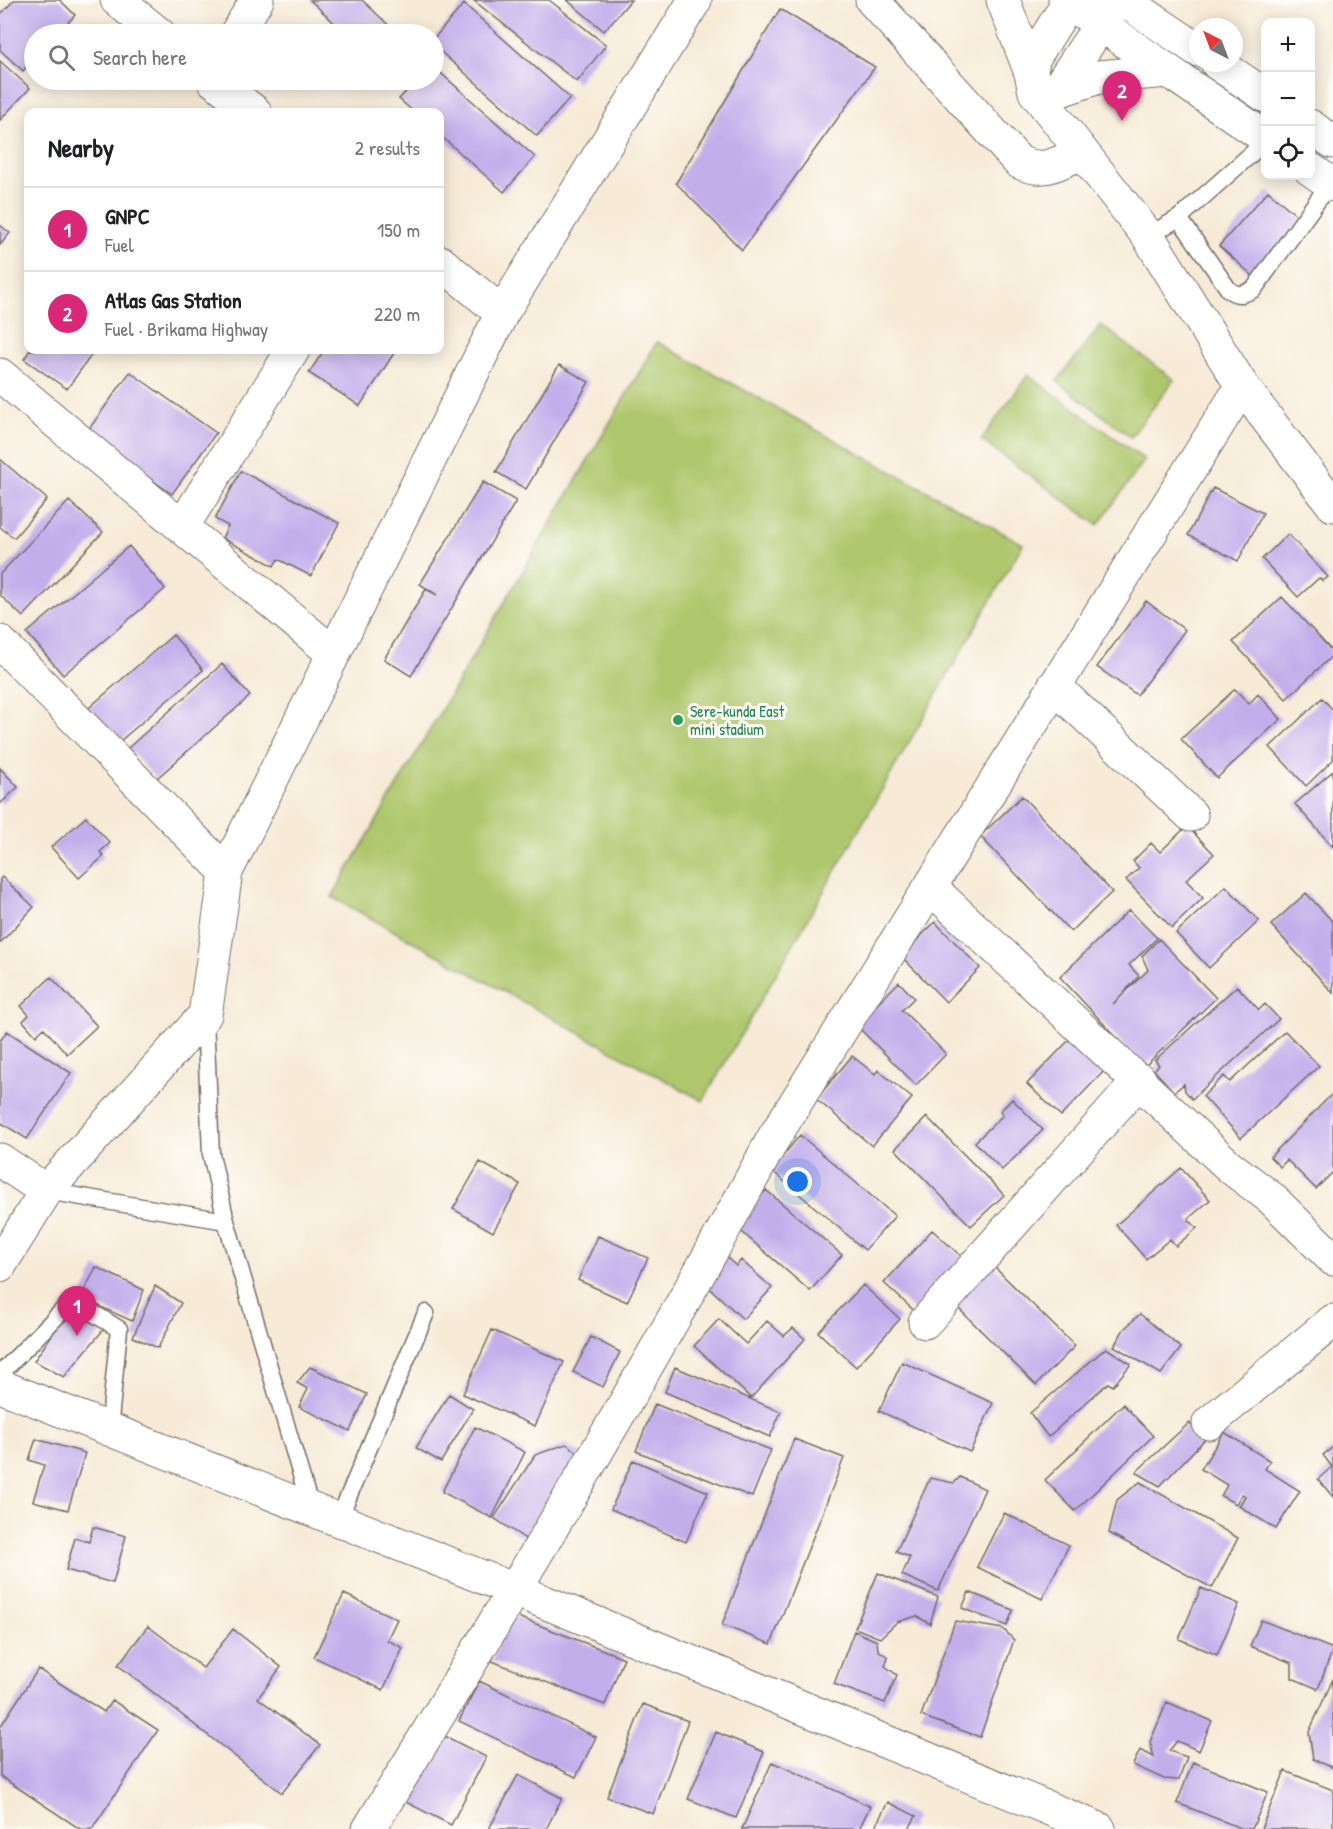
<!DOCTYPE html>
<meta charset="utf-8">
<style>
:root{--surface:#fff;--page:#f6f6f6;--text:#202124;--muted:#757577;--line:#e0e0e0;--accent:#db2777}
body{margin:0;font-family:"Patrick Hand",sans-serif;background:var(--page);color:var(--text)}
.controls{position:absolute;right:18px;top:18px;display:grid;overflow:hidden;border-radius:12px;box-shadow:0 3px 15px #0003}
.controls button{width:54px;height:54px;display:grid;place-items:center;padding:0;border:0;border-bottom:2px solid var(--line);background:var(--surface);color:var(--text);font:30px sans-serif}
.compass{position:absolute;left:1189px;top:18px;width:54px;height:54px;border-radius:50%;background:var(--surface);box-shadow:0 3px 15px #0003;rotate:318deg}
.you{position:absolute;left:798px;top:1182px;width:21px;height:21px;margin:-15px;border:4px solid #fff;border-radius:50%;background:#1a73e8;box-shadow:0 0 0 9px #1a73e833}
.badge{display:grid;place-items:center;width:39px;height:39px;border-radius:50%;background:var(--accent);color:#fff;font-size:20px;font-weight:700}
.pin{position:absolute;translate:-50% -50px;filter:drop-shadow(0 2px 3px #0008)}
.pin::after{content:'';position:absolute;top:32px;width:21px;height:18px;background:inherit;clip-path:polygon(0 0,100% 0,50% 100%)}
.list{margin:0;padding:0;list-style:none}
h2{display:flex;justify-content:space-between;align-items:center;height:78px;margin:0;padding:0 24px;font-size:26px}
h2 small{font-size:20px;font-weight:400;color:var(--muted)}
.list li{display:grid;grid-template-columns:39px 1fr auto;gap:18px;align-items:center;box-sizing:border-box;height:84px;padding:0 24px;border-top:2px solid var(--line)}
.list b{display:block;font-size:22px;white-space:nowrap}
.list p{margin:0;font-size:20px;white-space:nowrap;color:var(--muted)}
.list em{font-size:20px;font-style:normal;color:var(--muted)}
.icon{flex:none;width:33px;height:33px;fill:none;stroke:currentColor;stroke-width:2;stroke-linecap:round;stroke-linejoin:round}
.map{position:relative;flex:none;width:1333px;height:1829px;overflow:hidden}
.search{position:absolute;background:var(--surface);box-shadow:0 3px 15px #0003;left:24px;top:24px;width:420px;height:66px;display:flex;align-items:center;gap:15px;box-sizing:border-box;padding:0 21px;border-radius:33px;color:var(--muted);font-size:22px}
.panel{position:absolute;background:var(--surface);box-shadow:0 3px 15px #0003;left:24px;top:108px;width:420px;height:246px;border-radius:12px}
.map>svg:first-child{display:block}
.green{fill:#aec76c;stroke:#6c794c;stroke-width:1.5}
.building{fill:#c3aeeb}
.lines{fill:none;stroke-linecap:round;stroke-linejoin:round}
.lane-casing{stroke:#726e67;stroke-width:19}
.street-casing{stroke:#726e67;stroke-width:35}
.secondary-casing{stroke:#726e67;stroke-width:35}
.highway-casing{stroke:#726e67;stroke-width:35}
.lane{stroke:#fff;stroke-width:16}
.street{stroke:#fff;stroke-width:33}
.secondary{stroke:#fff;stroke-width:33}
.highway{stroke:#fff;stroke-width:33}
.leisure-dot{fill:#2e9e5b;stroke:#fdfcf7;stroke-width:2}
.labels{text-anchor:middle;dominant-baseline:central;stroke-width:6;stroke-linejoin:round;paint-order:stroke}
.leisure-label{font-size:16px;fill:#27864d;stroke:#fdfcf7;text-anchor:start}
</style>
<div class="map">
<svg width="1333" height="1829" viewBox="0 0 1333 1829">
<rect width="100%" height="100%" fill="#fdfcf7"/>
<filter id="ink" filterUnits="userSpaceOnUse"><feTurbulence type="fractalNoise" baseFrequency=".0167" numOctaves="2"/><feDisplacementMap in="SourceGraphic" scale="12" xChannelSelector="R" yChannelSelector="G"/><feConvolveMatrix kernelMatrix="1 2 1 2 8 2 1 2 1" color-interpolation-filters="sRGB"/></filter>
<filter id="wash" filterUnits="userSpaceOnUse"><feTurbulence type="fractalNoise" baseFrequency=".008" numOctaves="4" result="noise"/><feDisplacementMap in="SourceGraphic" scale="24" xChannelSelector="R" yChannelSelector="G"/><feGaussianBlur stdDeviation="1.35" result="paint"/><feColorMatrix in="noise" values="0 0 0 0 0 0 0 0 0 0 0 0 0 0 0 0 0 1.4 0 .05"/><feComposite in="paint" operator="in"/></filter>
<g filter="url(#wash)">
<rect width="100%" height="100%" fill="#f7ead6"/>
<path class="green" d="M1101 325 1174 380 1131 437 1057 381Z
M657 342 1023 544 703 1101 332 897Z
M1028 375 1145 460 1098 525 981 440Z"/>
<g id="blocks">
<path class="building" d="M14 0H60L75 15 57 34H34V58L23 71 0 50V15Z
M310 0H362L398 34H346Z
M473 0H549L606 45 577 82Z
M567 0H631L604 31Z
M464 4 570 98 537 136 434 46V38Z
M780 9 875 67 742 250 676 183Z
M0 61 30 88 0 120Z
M434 67 535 157 504 192 440 135V112H414L399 99 417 80H434Z
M1268 191 1302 220 1253 276 1219 246Z
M0 225 10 233 0 245Z
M30 350H95L67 389 24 359Z
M324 350H396L360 406 309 373Z
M559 365 589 382 526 489 496 472Z
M130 372 216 433 172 494 86 433Z
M0 459 47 499 14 538 0 527Z
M241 471 339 523 311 576 278 559 274 566 222 538 228 526 215 519Z
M483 482 516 501 411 676 384 659 426 589 437 595 420 584Z
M1213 488 1263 513 1238 561 1188 535Z
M69 501 103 532 23 617 0 595V574Z
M1288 534 1328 577 1323 581 1319 578 1298 597 1262 559Z
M129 546 165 589 63 675 27 633Z
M1282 597 1333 652V655L1286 699 1233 642Z
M1146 601 1185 630 1137 695 1097 667Z
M173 635 203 670 113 747 83 713Z
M222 664 250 696 156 779 128 748Z
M1235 689 1249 704 1258 694 1281 719 1217 778 1181 739Z
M1322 698 1333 710V760L1306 786 1270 747Z
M0 768 18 787 0 804Z
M1333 771V847L1295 804Z
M1022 796 1112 892 1071 932 980 836Z
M86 817 110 843 100 852 104 856 79 878 51 847Z
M1187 826 1214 854 1186 880 1203 898 1172 928 1126 880 1139 868 1133 861 1151 843 1160 852Z
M2 877 34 907 0 943V879Z
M1226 886 1259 921 1209 968 1176 933Z
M1306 893 1333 922V993L1271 925Z
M1129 910 1157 938 1129 965 1139 976 1113 1004 1148 970 1142 956 1159 939 1216 998 1144 1067 1060 977Z
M935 922 980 968 946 1002 901 956Z
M51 977 97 1026 67 1054 44 1028 36 1036 23 1021 29 1015 21 1006Z
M899 982 914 998 902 1010 946 1054 916 1085 856 1025Z
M1237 986 1259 1010 1265 1004 1279 1019 1192 1099 1185 1091 1184 1084 1174 1092 1154 1070 1159 1065 1155 1060Z
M7 1031 71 1073 27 1139 0 1122V1041Z
M1285 1031 1319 1066 1241 1138 1203 1096 1224 1076 1230 1082Z
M1071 1038 1105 1070 1061 1116 1027 1084Z
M852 1056 875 1074 878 1070 912 1098 872 1146 816 1099Z
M1333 1093V1172L1316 1189 1287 1160 1280 1167 1270 1157Z
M1012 1099 1043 1130 1002 1170 975 1142 1003 1115 1000 1111Z
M927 1117 1004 1195 971 1226 895 1149Z
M800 1135 895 1216 865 1250 771 1170Z
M480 1162 520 1184 493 1232 453 1209Z
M1181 1168 1210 1200 1188 1219 1197 1228 1176 1246 1170 1239 1146 1259 1116 1225Z
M766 1190 842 1255 810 1291 735 1226Z
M932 1230 970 1264 922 1318 884 1283Z
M598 1236 648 1258 627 1302 578 1280Z
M725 1256 736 1266 741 1260 772 1288 743 1319 702 1281Z
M986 1259 1075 1346 1036 1385 948 1298Z
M96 1267 144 1290 132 1321 81 1298Z
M863 1285 900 1319 856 1367 818 1332Z
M155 1286 181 1303 158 1348 133 1337Z
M71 1307 104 1329 64 1377 34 1361Z
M1140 1314 1181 1348 1161 1374 1114 1346 1124 1329Z
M719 1319 746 1344 767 1321 784 1336 793 1328 805 1339 751 1398 694 1346Z
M492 1330 564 1362 535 1426 463 1394Z
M591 1337 620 1352 603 1387 573 1372Z
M1106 1348 1131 1364 1113 1386 1108 1383 1048 1437 1030 1413Z
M902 1362 993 1403 970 1452 879 1411Z
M310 1367 367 1394 350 1431 299 1407 308 1389 297 1383Z
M675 1367 781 1412 770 1437 665 1392Z
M449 1394 473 1409 441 1462 416 1448Z
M655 1404 771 1450 752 1497 636 1451Z
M1123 1404 1153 1436 1075 1511 1045 1480Z
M1189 1423 1206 1438 1160 1486 1136 1472Z
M475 1427 525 1452 492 1518 442 1492Z
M1224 1432 1270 1461 1265 1469 1300 1491 1276 1529 1239 1506 1245 1496 1242 1494 1236 1504 1221 1496 1227 1485 1201 1469Z
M36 1439 85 1453 68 1510 33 1501 44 1465 29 1460Z
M794 1439 844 1458 771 1644 722 1625Z
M566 1444 589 1460 533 1544 494 1518 535 1455Z
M1333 1447V1497L1318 1479 1332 1467 1323 1455Z
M633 1460 708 1492 686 1542 611 1509Z
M960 1477 985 1489 938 1591 902 1575 910 1557 896 1552 930 1478 954 1483Z
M1140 1482 1238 1538 1212 1588 1109 1533 1117 1500Z
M1004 1513 1069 1545 1042 1599 977 1567Z
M93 1527 126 1536 113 1583 66 1570 75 1538 89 1542Z
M878 1573 938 1597 930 1624 917 1616 897 1622 880 1638 855 1628Z
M1201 1588 1239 1604 1217 1655 1179 1639Z
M969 1592 1013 1610 1007 1626 962 1608Z
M344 1594 397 1619 387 1640 403 1648 383 1690 314 1657Z
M510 1614 624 1658 605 1705 492 1661Z
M1261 1620 1333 1649 1318 1689 1292 1678V1663L1250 1646Z
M955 1621 1003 1629 1014 1640 980 1737 921 1716Z
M148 1626 203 1668 233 1629 281 1667 258 1698 320 1745 282 1793 118 1665Z
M854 1631 877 1641 878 1650 888 1657 885 1666 897 1675 885 1703 834 1684Z
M38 1669 104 1712 112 1700 158 1730 92 1829H80L0 1776V1727Z
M1333 1679V1768L1313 1759 1309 1732Z
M479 1681 596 1737 576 1777 459 1721Z
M1167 1702 1212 1721 1199 1751 1177 1741 1169 1751 1187 1757 1179 1780 1164 1779 1133 1765 1140 1750 1154 1757 1150 1742Z
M643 1704 688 1721 653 1814 607 1797Z
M433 1730 486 1757 451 1825 398 1798Z
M716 1732 764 1752 736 1818 688 1799Z
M772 1762 870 1806 859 1829H742Z
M1193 1762 1268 1792 1252 1829H1243L1177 1803Z
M1285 1771 1333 1790V1829H1261Z
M518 1775 562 1798 546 1829H489Z
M888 1802 916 1816 909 1829H874Z"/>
</g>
</g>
<g filter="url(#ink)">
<use href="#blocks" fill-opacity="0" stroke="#726e67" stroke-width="1.5"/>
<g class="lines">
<defs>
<path id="lane" d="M1266 141 1179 218 1229 290C1239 297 1244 294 1254 289L1330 183
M1148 236 1179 218
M205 1018 211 1154 226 1221 311 1509
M46 1191 226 1221
M0 1374 68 1305 77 1303 119 1329 109 1430
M338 1521 426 1313"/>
<path id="street" d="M117 0 159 34
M872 0 1019 162C1044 174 1058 163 1081 153
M236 34 257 0
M213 80 255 112
M440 262 502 313
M0 375 334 654
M182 527 293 350
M0 642 226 872 205 1015 46 1191 0 1265
M1054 686 1191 815
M226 872 502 313 695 0
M930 887 1230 1167 1271 1198 1333 1259
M0 1160 46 1191
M925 1322 1140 1080
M1209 1423 1333 1321
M369 1829C508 1602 647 1374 773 1139L1242 386"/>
<path id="secondary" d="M1070 0 1033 59 1031 73 1035 92 1148 236 1242 386 1333 505
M1046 106 1117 0
M0 1386 515 1590 1099 1829"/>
<path id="highway" d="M1003 0 1031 73
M1065 0 1266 138
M1124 0 1198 50
M1217 63 1266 96
M1055 92 1099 77 1168 71
M1310 126 1333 142
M1310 169 1333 185"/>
</defs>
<use href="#lane" class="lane-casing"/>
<use href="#street" class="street-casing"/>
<use href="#secondary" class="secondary-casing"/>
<use href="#highway" class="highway-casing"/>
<use href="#lane" class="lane"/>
<use href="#street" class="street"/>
<use href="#secondary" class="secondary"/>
<use href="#highway" class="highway"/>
</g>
</g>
<circle class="leisure-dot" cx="678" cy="720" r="6"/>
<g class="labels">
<g class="leisure-label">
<text x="690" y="711">Sere-kunda East<tspan x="690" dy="18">mini stadium</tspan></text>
</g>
</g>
</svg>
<div class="controls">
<button>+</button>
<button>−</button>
<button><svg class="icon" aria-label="locate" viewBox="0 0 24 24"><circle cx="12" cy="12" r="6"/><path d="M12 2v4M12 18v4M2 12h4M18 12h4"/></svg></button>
</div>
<svg class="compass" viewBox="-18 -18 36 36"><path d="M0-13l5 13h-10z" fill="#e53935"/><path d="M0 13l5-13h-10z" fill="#757577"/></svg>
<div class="you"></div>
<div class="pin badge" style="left:77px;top:1336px">1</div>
<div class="pin badge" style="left:1122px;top:121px">2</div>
<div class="search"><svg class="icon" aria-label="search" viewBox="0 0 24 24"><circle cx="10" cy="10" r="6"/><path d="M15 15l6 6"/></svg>Search here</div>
<section class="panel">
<h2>Nearby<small>2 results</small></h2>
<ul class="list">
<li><span class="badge">1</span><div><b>GNPC</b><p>Fuel</p></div><em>150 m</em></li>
<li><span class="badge">2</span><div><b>Atlas Gas Station</b><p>Fuel · Brikama Highway</p></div><em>220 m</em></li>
</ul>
</section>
</div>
